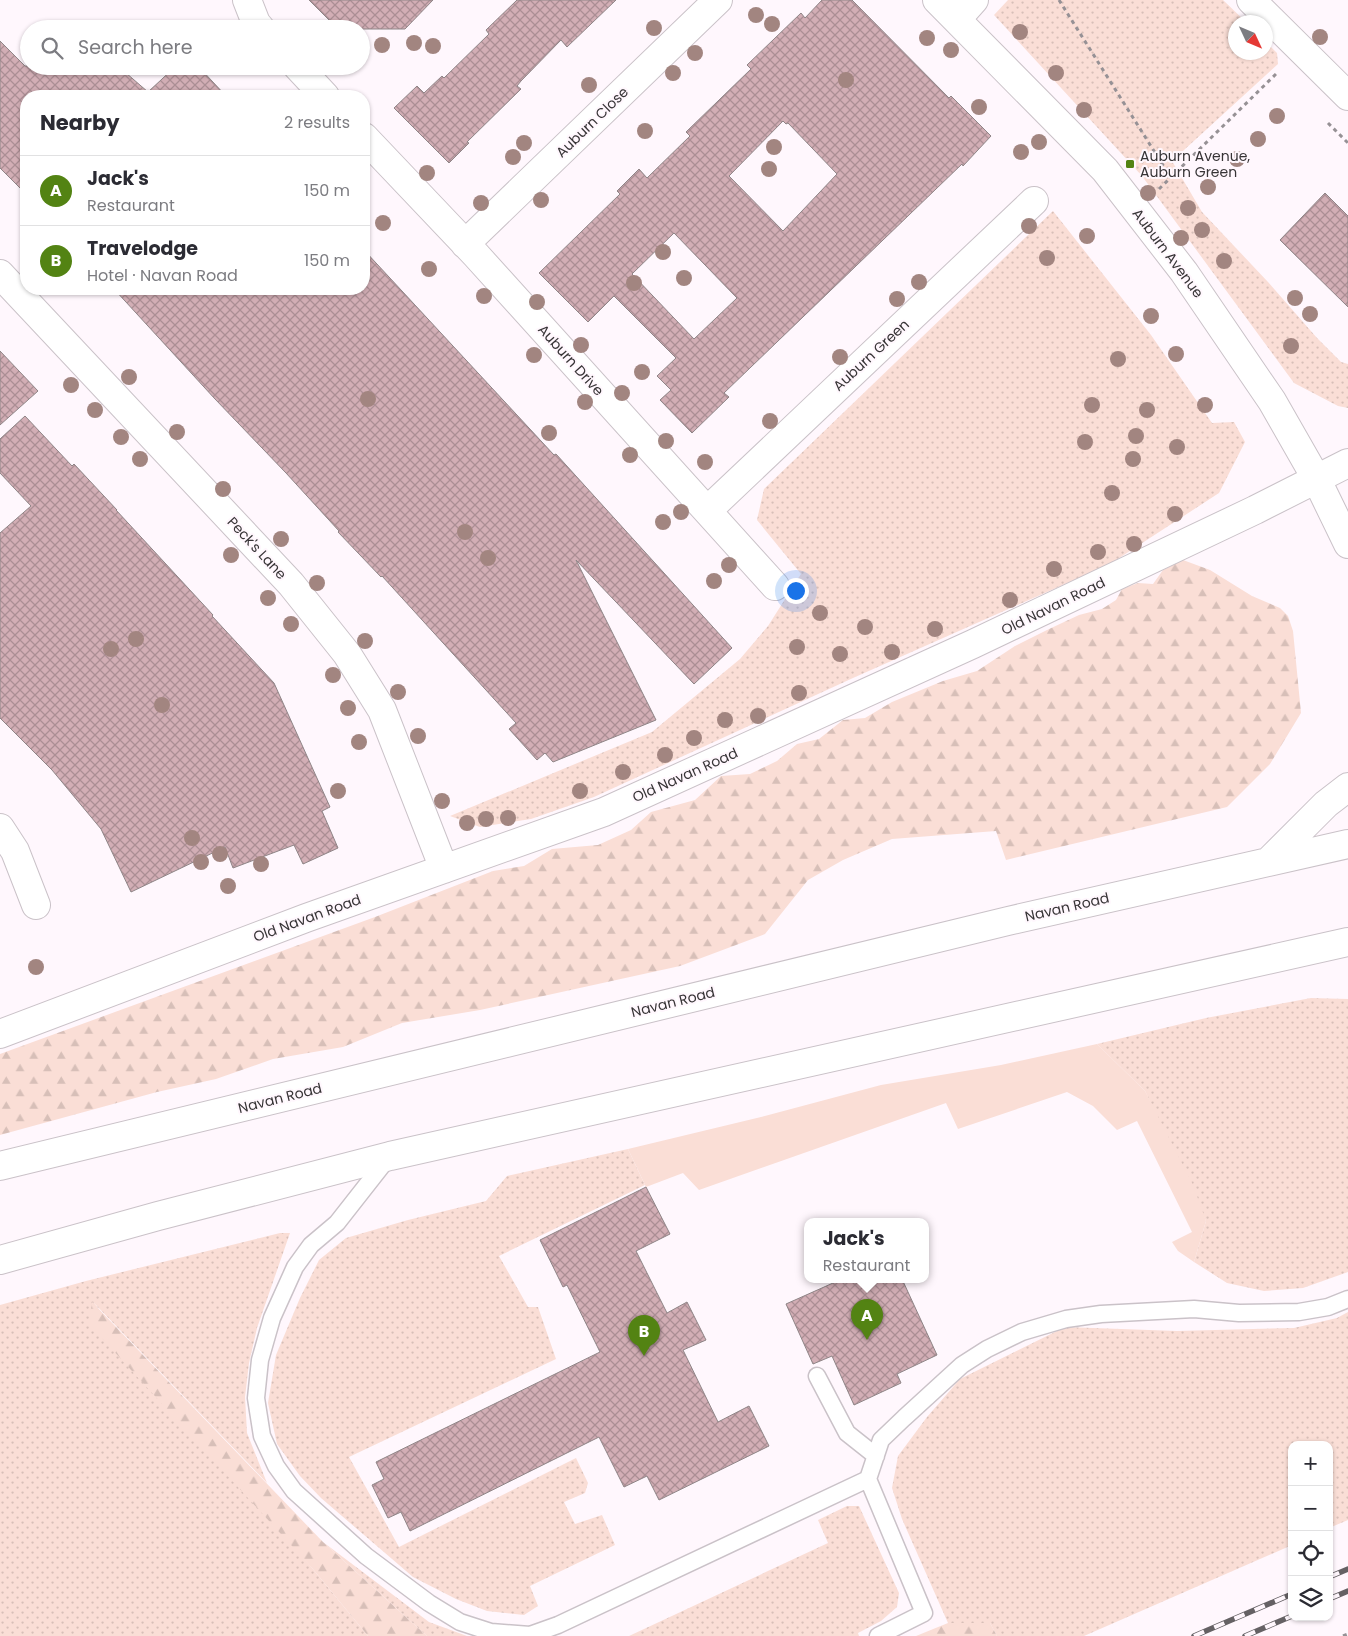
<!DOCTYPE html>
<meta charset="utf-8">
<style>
:root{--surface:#fff;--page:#f7f7f7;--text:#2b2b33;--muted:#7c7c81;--line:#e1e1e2;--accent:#538313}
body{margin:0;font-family:Poppins,sans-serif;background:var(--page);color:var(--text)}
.controls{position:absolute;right:15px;bottom:15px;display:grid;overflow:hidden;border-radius:10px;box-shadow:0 1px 4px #0004}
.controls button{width:45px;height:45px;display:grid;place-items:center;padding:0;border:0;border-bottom:1px solid var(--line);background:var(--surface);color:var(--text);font:25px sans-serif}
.compass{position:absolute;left:1228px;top:15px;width:45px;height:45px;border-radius:50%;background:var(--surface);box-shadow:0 1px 4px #0004;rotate:134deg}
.you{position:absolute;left:795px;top:590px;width:18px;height:18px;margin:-12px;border:4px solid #fff;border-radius:50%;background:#1a73e8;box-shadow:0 0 0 8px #1a73e833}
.badge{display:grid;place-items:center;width:32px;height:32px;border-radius:50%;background:var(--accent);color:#fff;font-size:16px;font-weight:700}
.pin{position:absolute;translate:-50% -41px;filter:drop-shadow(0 1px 2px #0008)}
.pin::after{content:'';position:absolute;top:26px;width:18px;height:15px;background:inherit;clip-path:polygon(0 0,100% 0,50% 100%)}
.popup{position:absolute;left:804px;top:1218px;width:125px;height:65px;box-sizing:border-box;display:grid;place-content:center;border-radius:10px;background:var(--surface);filter:drop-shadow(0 1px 4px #0005);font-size:16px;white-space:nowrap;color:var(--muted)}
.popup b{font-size:19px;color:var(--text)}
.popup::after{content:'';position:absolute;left:50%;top:100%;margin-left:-10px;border:10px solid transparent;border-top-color:var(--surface)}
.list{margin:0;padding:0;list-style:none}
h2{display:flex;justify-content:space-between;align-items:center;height:65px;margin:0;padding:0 20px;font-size:21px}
h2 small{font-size:16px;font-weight:400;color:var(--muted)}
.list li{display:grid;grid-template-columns:32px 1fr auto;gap:15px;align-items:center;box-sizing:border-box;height:70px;padding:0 20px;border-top:1px solid var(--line)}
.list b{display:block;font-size:19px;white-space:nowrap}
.list p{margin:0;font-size:16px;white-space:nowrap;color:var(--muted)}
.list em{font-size:16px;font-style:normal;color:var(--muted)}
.icon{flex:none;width:28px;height:28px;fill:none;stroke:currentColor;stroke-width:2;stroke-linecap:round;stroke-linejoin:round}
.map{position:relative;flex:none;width:1348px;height:1636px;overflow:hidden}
.search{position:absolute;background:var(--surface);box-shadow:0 1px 4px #0004;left:20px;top:20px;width:350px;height:55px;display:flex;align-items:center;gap:12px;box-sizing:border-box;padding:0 18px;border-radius:28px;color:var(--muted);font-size:19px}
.panel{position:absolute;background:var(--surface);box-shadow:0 1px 4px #0004;left:20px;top:90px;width:350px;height:205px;border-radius:20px}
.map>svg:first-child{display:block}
.grass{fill:url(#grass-dots)}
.forest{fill:url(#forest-firs)}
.garden{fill:#faded6}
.building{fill:url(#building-cross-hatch);stroke:#8f8587;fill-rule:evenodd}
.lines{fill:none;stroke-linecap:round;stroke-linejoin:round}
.lane-casing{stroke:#cac2c8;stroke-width:19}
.street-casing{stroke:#cac2c8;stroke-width:30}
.secondary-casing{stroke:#cac2c8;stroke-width:30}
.path{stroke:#969195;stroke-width:3;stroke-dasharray:4 4;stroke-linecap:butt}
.lane{stroke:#fff;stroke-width:16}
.street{stroke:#fff;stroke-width:28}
.secondary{stroke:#fff;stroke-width:28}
.rail-casing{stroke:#656164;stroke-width:5.5}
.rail{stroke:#fff7fd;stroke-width:4;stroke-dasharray:11;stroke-linecap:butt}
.tree{fill:#a28580}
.poi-dot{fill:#538313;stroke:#fff7fd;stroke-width:2}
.labels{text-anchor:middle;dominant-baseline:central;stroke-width:4;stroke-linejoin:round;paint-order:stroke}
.street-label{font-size:14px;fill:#373436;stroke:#fff7fd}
.poi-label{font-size:14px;fill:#373436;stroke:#fff7fd;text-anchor:start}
</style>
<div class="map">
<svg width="1348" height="1636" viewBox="0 0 1348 1636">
<defs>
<pattern id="grass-dots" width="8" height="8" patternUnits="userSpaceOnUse" patternTransform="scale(1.25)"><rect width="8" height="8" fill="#faded6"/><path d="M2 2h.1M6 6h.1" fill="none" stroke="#d7bfb8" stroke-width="1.8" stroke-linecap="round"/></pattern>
<pattern id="forest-firs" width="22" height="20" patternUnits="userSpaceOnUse" patternTransform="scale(1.25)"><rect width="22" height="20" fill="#faded6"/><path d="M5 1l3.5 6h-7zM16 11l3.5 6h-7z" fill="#d7bfb8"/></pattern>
<pattern id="building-cross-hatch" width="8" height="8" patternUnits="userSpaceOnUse" patternTransform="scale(1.25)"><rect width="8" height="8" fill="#d2aeb5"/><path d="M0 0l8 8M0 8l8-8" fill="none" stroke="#ab8e94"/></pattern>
</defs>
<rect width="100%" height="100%" fill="#fff7fd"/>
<path class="grass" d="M1008 0H1223L1246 22H1236V52H1266V42L1277 53 1278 64 1172 161 1202 212 1268 282 1317 338 1341 362 1348 364V408L1338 406 1294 383 1142 176 994 15Z
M1053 211 1151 335 1212 423 1234 422 1245 442 1219 493 1110 564 853 678 594 797 531 819 480 827 450 816 652 732 740 659 768 626 801 574 757 520 764 489Z
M1311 998 1348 999V1272L1303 1288 1264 1291 1227 1283 1194 1262 1206 1221 1145 1091 1097 1044 1206 1018Z
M628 1149 645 1185 499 1256 528 1307H538L556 1359 349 1457 399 1547 576 1458 588 1483 585 1493 564 1502 575 1524 602 1515 615 1545 530 1586 538 1606 524 1615 487 1611 456 1599 413 1577 321 1498 300 1476 277 1444 268 1403 276 1355 300 1298 319 1260 346 1238 408 1220 486 1201 507 1176Z
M280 1233H290L257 1328 249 1363 245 1397 247 1433 267 1483 93 1302 368 1636H0V1305L86 1281Z
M1348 1312V1520L1329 1528V1445H1292V1545L1084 1636H997L990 1623H948L902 1519 892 1488 898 1456 927 1417 960 1379 1065 1327 1177 1331 1294 1328 1337 1318Z
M847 1506H859L899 1593 897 1607 881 1621 858 1633 859 1636H629L828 1543 818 1520Z
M323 1542 429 1622 467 1636H427Z"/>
<path class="forest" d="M1183 560 1210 570 1252 596 1280 608 1288 616 1293 631 1301 713 1270 764 1227 807 1006 860 996 831 892 839 843 860 808 880 765 934 680 966 480 1010 402 1023 343 1047 273 1059 216 1079 157 1092 0 1135V1054L375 917 493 871 524 866 552 849 598 845 631 830 651 812 695 800 721 776 750 774 777 761 797 744 819 739 843 720 865 718 892 702 943 681 977 671 1015 646 1047 630 1079 615 1102 609 1116 600 1122 589 1138 583 1153 584 1163 570Z
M92 1302 323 1542 427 1636H368L312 1568 89 1324Z
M948 1623H990L997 1636H916Z"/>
<path class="garden" d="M1097 1044 1145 1091 1193 1185 1206 1221 1194 1262 1178 1251 1172 1242 1192 1232 1137 1121 1117 1130 1093 1106 1067 1092 958 1129 946 1103 699 1190 683 1173 646 1187 628 1149 761 1117 881 1085 1001 1065Z"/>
<path class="building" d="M309 0H433L405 29H338Z
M517 0H616L567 47 561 40 521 81 517 86 521 89 467 142 469 143 449 163 394 108 417 86 424 93 442 76 444 78 489 34 486 30Z
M822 0H852L949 98 951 96 991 136 963 166 962 164 724 393 729 397 692 433 660 400 671 390 657 376 676 358 614 296 588 322 539 273 620 194 617 191 639 169 647 178 690 136 686 132 751 69 747 65 801 13 805 18ZM783 121 786 124 788 123 837 174 783 231 729 176ZM674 233 737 298 694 339 632 274Z
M0 41 25 66H118L148 92 176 66H198L226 96H26V194L0 168Z
M1325 193 1348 216V307L1280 240Z
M364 250 554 455 556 454 732 648 694 684 576 560 656 720 553 762 545 753 537 760 509 729 516 723 382 576 381 577 338 532 339 531 286 473 215 399 114 289H364Z
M0 351 38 391 0 425Z
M25 416 72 466 74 464 117 510H116L213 615 212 616 274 683 330 807 322 811 338 848 303 864 294 845 233 868 225 847 131 892 101 829 52 770 0 718V533L31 506 0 473V439Z
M646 1187 670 1234 636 1251 667 1313 687 1302 706 1340 683 1350 718 1422 749 1406 769 1446 659 1500 647 1476 624 1487 599 1437 410 1531 401 1512 388 1518 372 1485 384 1479 376 1462 600 1352 567 1285 563 1287 540 1240Z
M842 1279H902L937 1355 897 1374 901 1383 854 1405 832 1356 813 1364 786 1304Z"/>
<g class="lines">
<defs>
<path id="lane" d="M388 1158 337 1223 311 1245 295 1267 272 1318 260 1360 256 1398 262 1436 276 1466 294 1491 366 1556 429 1603 460 1622 491 1632 530 1635 558 1625 868 1479
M817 1376 847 1433 876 1456
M878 1636 924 1613 868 1479 881 1440 904 1418 962 1365 987 1349 1022 1332 1066 1319 1101 1314 1194 1309 1239 1313 1299 1312 1328 1307 1348 1299"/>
<path id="street" d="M247 0 256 23 261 29
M1251 0 1348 96
M957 19 974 0
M297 66 325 96
M364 137 476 255 775 586
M465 244 718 0
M0 274 291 584 347 654 382 710 444 869
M708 510 1034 201
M0 828 15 851 36 905
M0 1034 306 918 604 812 973 644 1255 510 1348 463"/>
<path id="secondary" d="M937 0 1105 170 1184 272 1272 401 1316 478 1348 544
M1269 861 1326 804 1348 787
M0 1166 1008 921 1348 844
M0 1260 158 1216 390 1156 1348 942"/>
</defs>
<use href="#lane" class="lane-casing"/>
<use href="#street" class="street-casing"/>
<use href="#secondary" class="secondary-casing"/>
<path class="path" d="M1059 0 1171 178
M1328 123 1348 143
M1159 189 1278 72
M1343 1636 1348 1634"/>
<use href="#lane" class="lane"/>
<use href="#street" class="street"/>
<use href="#secondary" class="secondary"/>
<defs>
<path id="rail" d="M1329 1577 1348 1569
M1329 1599 1348 1591
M1194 1636 1292 1594
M1245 1636 1292 1616"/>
</defs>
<use href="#rail" class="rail-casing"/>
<use href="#rail" class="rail"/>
</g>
<g class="tree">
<circle cx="756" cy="15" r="8"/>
<circle cx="772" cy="24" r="8"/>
<circle cx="654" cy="28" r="8"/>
<circle cx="1020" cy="32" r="8"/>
<circle cx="1320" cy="37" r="8"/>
<circle cx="927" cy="38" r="8"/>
<circle cx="414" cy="43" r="8"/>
<circle cx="382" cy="45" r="8"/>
<circle cx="433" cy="46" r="8"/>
<circle cx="951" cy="50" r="8"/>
<circle cx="695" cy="53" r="8"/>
<circle cx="673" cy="73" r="8"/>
<circle cx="1056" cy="73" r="8"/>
<circle cx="846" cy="80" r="8"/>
<circle cx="589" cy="85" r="8"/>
<circle cx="979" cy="107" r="8"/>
<circle cx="1084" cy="110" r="8"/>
<circle cx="1277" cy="116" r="8"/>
<circle cx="645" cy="131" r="8"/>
<circle cx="1258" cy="139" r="8"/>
<circle cx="1039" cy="142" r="8"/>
<circle cx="524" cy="143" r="8"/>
<circle cx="774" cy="147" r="8"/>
<circle cx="1021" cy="152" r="8"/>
<circle cx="513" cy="157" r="8"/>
<circle cx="1237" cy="159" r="8"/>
<circle cx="769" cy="169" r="8"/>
<circle cx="427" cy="173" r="8"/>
<circle cx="1208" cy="187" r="8"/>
<circle cx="1148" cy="193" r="8"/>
<circle cx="541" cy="200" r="8"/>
<circle cx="481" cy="203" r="8"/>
<circle cx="1188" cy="208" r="8"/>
<circle cx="383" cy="223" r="8"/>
<circle cx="1029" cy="226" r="8"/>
<circle cx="1202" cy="230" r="8"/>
<circle cx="1087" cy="236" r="8"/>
<circle cx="1181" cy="238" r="8"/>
<circle cx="663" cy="252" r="8"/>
<circle cx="1047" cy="258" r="8"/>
<circle cx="1224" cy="261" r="8"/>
<circle cx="429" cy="269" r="8"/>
<circle cx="684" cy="278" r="8"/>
<circle cx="919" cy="282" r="8"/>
<circle cx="634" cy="283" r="8"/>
<circle cx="484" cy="296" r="8"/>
<circle cx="1295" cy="298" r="8"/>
<circle cx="897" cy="299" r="8"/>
<circle cx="537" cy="302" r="8"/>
<circle cx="1310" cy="314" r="8"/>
<circle cx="1151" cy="316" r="8"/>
<circle cx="581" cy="345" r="8"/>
<circle cx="1291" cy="346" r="8"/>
<circle cx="1176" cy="354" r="8"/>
<circle cx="534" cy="355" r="8"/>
<circle cx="840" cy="357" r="8"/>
<circle cx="1118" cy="359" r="8"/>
<circle cx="642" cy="372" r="8"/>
<circle cx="129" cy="377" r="8"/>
<circle cx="71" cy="385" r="8"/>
<circle cx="622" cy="393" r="8"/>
<circle cx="368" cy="399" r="8"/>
<circle cx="585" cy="402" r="8"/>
<circle cx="1092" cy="405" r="8"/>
<circle cx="1205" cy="405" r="8"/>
<circle cx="95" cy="410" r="8"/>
<circle cx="1147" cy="410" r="8"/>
<circle cx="770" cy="421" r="8"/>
<circle cx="177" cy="432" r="8"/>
<circle cx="549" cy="433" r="8"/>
<circle cx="1136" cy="436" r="8"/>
<circle cx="121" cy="437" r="8"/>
<circle cx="666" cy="441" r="8"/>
<circle cx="1085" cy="442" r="8"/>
<circle cx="1177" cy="447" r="8"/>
<circle cx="630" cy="455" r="8"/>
<circle cx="140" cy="459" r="8"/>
<circle cx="1133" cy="459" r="8"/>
<circle cx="705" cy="462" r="8"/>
<circle cx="223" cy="489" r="8"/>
<circle cx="1112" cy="493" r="8"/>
<circle cx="681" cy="512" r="8"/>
<circle cx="1175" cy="514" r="8"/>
<circle cx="663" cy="522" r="8"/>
<circle cx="465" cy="532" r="8"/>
<circle cx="281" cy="539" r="8"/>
<circle cx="1134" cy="544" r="8"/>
<circle cx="1098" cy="552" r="8"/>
<circle cx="231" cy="555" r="8"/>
<circle cx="488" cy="558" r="8"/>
<circle cx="729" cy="565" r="8"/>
<circle cx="1054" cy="569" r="8"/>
<circle cx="714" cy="581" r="8"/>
<circle cx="317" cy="583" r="8"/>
<circle cx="268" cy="598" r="8"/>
<circle cx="1010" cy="600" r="8"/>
<circle cx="820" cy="613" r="8"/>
<circle cx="291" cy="624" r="8"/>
<circle cx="865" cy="627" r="8"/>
<circle cx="935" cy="629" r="8"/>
<circle cx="136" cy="639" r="8"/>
<circle cx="365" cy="641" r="8"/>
<circle cx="797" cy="647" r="8"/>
<circle cx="111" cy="649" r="8"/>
<circle cx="892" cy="652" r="8"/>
<circle cx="840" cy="654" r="8"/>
<circle cx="333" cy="675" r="8"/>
<circle cx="398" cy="692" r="8"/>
<circle cx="799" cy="693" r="8"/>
<circle cx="162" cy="705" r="8"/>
<circle cx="348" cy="708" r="8"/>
<circle cx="758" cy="716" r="8"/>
<circle cx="725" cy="720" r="8"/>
<circle cx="418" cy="736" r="8"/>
<circle cx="694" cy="738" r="8"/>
<circle cx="359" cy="742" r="8"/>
<circle cx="665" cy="755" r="8"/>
<circle cx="623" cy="772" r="8"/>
<circle cx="338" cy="791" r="8"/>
<circle cx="580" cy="791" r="8"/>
<circle cx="442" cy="801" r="8"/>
<circle cx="508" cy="818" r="8"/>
<circle cx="486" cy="819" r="8"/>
<circle cx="467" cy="823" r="8"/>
<circle cx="192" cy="838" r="8"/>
<circle cx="220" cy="854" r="8"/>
<circle cx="201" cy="862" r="8"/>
<circle cx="261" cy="864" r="8"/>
<circle cx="228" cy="886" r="8"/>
<circle cx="36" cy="967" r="8"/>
</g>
<rect class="poi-dot" x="1125" y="159" width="10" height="10" rx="2.5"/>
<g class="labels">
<g class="street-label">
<text transform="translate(592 122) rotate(-44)">Auburn Close</text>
<text transform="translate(1168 253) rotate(53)">Auburn Avenue</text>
<text transform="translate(871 355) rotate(-43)">Auburn Green</text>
<text transform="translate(571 360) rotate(48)">Auburn Drive</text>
<text transform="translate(257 548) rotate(47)">Peck's Lane</text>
<text transform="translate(1053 606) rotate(-26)">Old Navan Road</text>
<text transform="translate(685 775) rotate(-24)">Old Navan Road</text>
<text transform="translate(1067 907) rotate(-13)">Navan Road</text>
<text transform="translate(307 918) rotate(-20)">Old Navan Road</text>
<text transform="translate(673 1002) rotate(-14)">Navan Road</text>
<text transform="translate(280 1098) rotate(-14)">Navan Road</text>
</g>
<g class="poi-label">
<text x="1140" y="156">Auburn Avenue,<tspan x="1140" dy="16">Auburn Green</tspan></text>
</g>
</g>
</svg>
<div class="controls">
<button>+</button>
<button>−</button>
<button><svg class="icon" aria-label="locate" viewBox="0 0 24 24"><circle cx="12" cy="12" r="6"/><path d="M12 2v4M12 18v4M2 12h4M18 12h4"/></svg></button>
<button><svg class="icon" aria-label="layers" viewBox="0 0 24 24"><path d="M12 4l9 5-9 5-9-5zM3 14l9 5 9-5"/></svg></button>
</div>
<svg class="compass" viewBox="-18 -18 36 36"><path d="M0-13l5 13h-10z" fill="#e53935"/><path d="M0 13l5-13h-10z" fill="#7c7c81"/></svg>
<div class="you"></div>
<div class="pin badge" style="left:867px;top:1340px">A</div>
<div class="popup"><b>Jack's</b>Restaurant</div>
<div class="pin badge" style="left:644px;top:1356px">B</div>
<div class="search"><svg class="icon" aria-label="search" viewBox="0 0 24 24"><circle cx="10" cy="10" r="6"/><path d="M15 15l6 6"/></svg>Search here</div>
<section class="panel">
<h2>Nearby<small>2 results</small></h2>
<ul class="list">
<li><span class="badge">A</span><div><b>Jack's</b><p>Restaurant</p></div><em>150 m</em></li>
<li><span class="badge">B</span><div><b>Travelodge</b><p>Hotel · Navan Road</p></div><em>150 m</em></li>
</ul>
</section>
</div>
